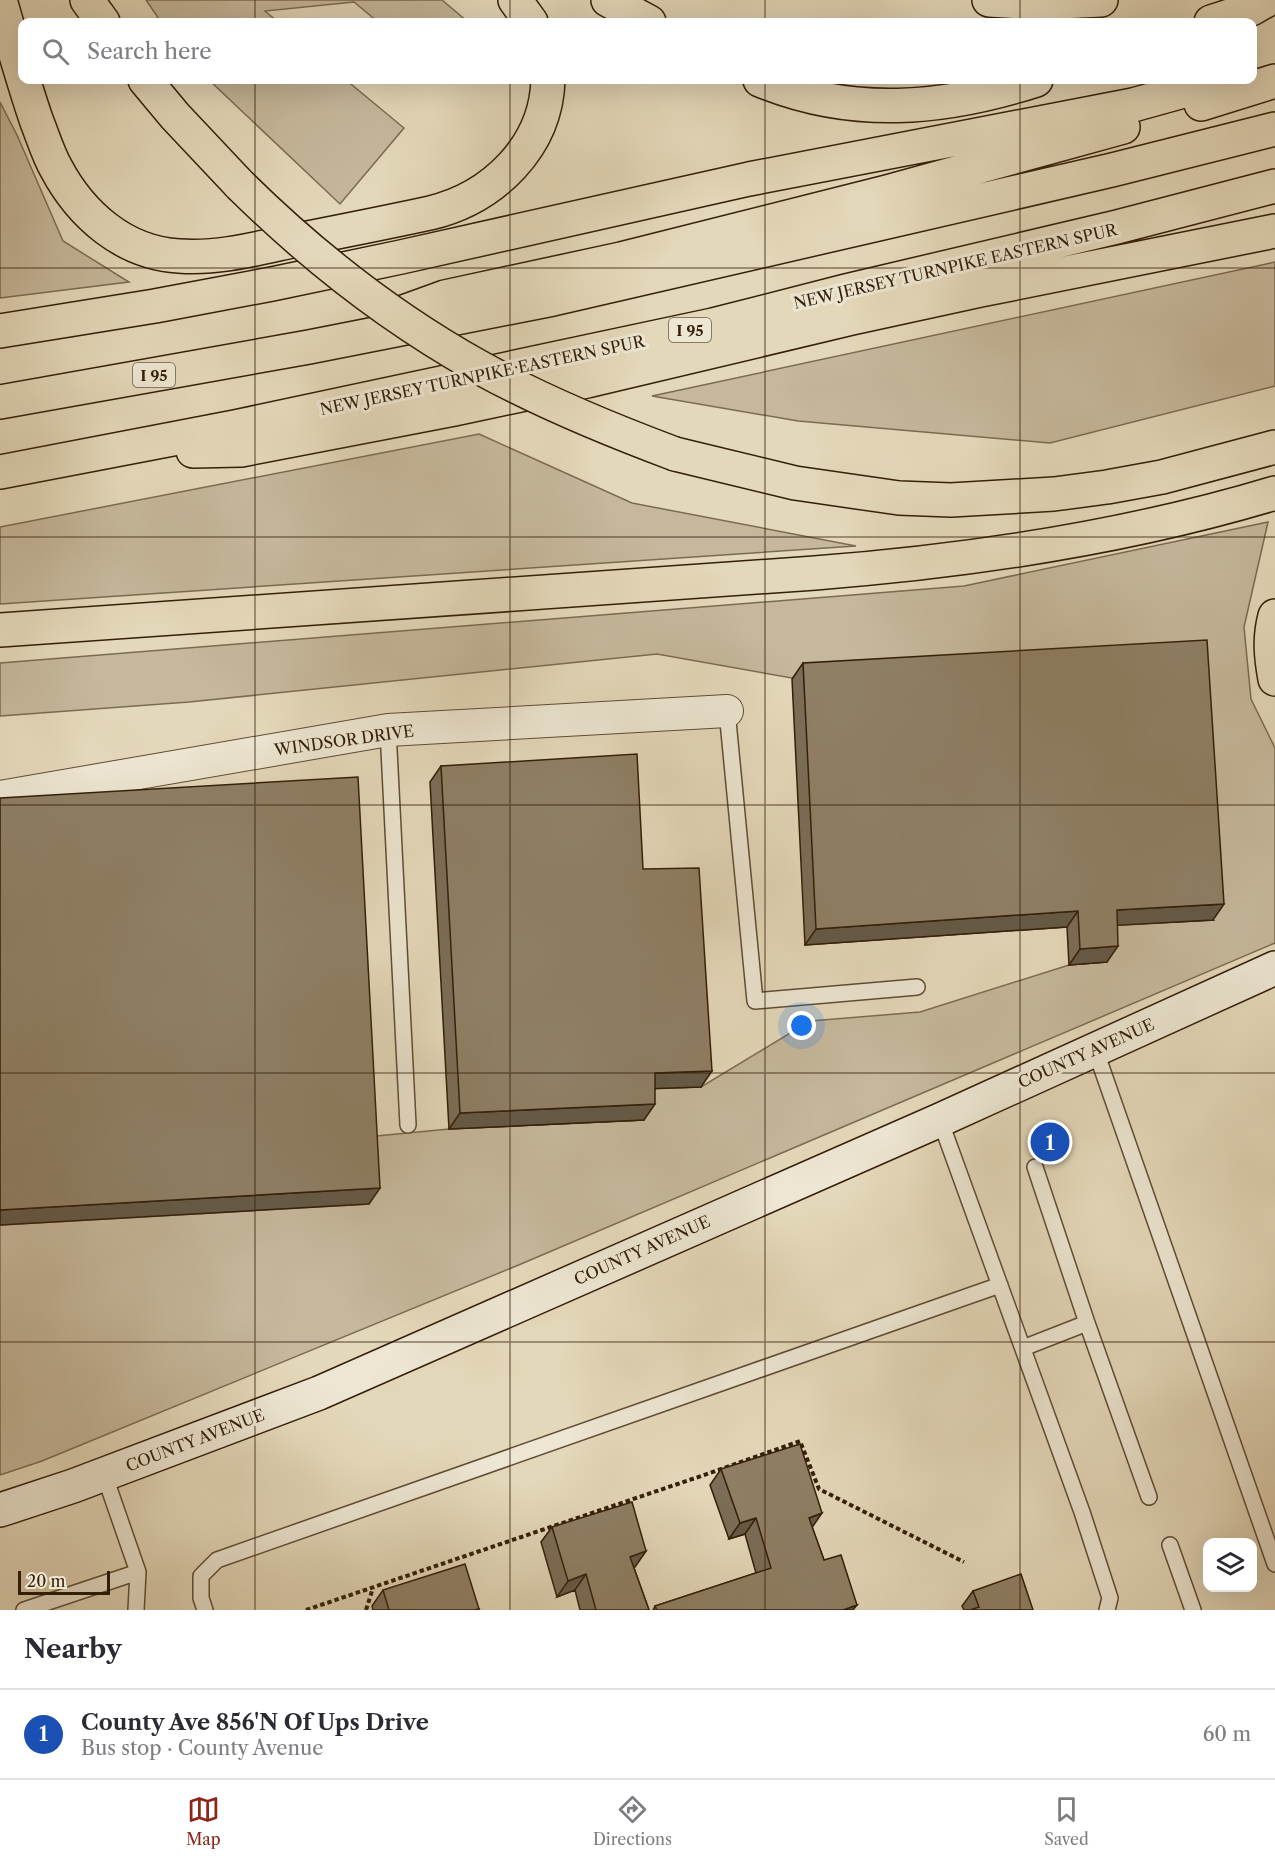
<!DOCTYPE html>
<meta charset="utf-8">
<style>
:root{--surface:#fff;--page:#f2f2f3;--text:#2b2b33;--muted:#7c7c81;--line:#e1e1e2;--accent:#8f2418}
body{margin:0;font-family:"Libre Caslon Text",serif;background:var(--page);color:var(--text)}
.controls{position:absolute;right:18px;bottom:18px;display:grid;overflow:hidden;border-radius:12px;box-shadow:0 6px 24px #0002}
.controls button{width:54px;height:54px;display:grid;place-items:center;padding:0;border:0;border-bottom:2px solid var(--line);background:var(--surface);color:var(--text);font:30px sans-serif}
.scale{position:absolute;left:18px;bottom:15px;width:92px;box-sizing:border-box;padding-left:6px;border:3px solid #331e08;border-top:0;font-size:16px;line-height:21px;white-space:nowrap;color:#331e08;-webkit-text-stroke:4px #ede6d2;paint-order:stroke}
.you{position:absolute;left:802px;top:1026px;width:21px;height:21px;margin:-15px;border:4px solid #fff;border-radius:50%;background:#1a73e8;box-shadow:0 0 0 9px #1a73e833}
.badge{display:grid;place-items:center;width:39px;height:39px;border-radius:50%;background:var(--accent);color:#fff;font-size:20px;font-weight:700}
.pin{position:absolute;translate:-50% -50%;border:3px solid #fff;box-shadow:0 2px 6px #0006}
.list{margin:0;padding:0;list-style:none}
h2{display:flex;justify-content:space-between;align-items:center;height:78px;margin:0;padding:0 24px;font-size:26px}
h2 small{font-size:20px;font-weight:400;color:var(--muted)}
.list li{display:grid;grid-template-columns:39px 1fr auto;gap:18px;align-items:center;box-sizing:border-box;height:90px;padding:0 24px;border-top:2px solid var(--line)}
.list b{display:block;font-size:22px;white-space:nowrap}
.list p{margin:0;font-size:20px;white-space:nowrap;color:var(--muted)}
.list em{font-size:20px;font-style:normal;color:var(--muted)}
.icon{flex:none;width:33px;height:33px;fill:none;stroke:currentColor;stroke-width:2;stroke-linecap:round;stroke-linejoin:round}
.map{position:relative;flex:none;width:1275px;height:1610px;overflow:hidden}
.search{position:absolute;background:var(--surface);box-shadow:0 6px 24px #0002;left:18px;right:18px;top:18px;height:66px;display:flex;align-items:center;gap:15px;box-sizing:border-box;padding:0 21px;border-radius:12px;color:var(--muted);font-size:22px}
.sheet{height:168px;background:var(--surface)}
nav{display:flex;justify-content:space-around;align-items:center;box-sizing:border-box;height:84px;border-top:2px solid var(--line);background:var(--surface);font-size:16px;color:var(--muted)}
nav a{display:grid;justify-items:center;gap:3px}
nav .on{color:var(--accent)}
.map>svg:first-child{display:block}
.green{fill:#c6b89c;stroke:#7c6b52;stroke-width:1.5}
.lines{fill:none;stroke-linecap:round;stroke-linejoin:round}
.service-casing{stroke:#5f4c34;stroke-width:18}
.minor-casing{stroke:#5f4c34;stroke-width:34}
.secondary-casing{stroke:#331e08;stroke-width:36}
.motorway-casing{stroke:#331e08;stroke-width:36}
.path{stroke:#331e08;stroke-width:4;stroke-dasharray:4.5 3;stroke-linecap:butt}
.service{stroke:#ede6d2;stroke-width:15}
.minor{stroke:#ede6d2;stroke-width:32}
.secondary{stroke:#ede6d2;stroke-width:33}
.motorway{stroke:#e4d8ba;stroke-width:33}
.motorway-bridge-casing{stroke:#331e08;stroke-width:36;stroke-linecap:butt}
.motorway-bridge{stroke:#e4d8ba;stroke-width:33}
.wall{fill:#7b6d57;stroke:#331e08;stroke-width:1.5}
.shaded-wall{fill:#645947;stroke:#331e08;stroke-width:1.5}
.building{fill:#8f7f65;stroke:#331e08;stroke-width:1.5}
.grid{fill:none;stroke:#331e08;stroke-width:1.5;stroke-opacity:0.55}
.labels{text-anchor:middle;dominant-baseline:central;stroke-width:6;stroke-linejoin:round;paint-order:stroke}
.shield{fill:#ede6d2;stroke:#6b5a45;stroke-width:1.5}
.shield-label{font-size:15px;font-weight:bold;fill:#331e08}
.street-label{font-size:16px;fill:#331e08;stroke:#ede6d2}
</style>
<div class="map">
<svg width="1275" height="1610" viewBox="0 0 1275 1610">
<rect width="100%" height="100%" fill="#e4d8ba"/>
<filter id="stains"><feTurbulence type="fractalNoise" baseFrequency=".00333" numOctaves="4"/><feColorMatrix values="0 0 0 0 .2 0 0 0 0 .09 0 0 0 0 .02 0 0 0 .5 -.17"/></filter>
<radialGradient id="worn" r=".72"><stop offset=".6" stop-color="#630" stop-opacity="0"/><stop offset="1" stop-color="#630" stop-opacity=".3"/></radialGradient>
<path class="green" d="M146 0H442L468 22H378L354 2 265 11 278 22H161Z
M209 80H346L404 128 340 204Z
M0 102 17 135 63 241 129 282 0 298Z
M1275 262V386L1050 443 798 421 652 396Z
M479 434 632 503 856 546 0 604V527Z
M1268 522 1244 627 1251 699 1275 748V943L521 1264 42 1461 0 1475V1225L369 1204 366 1137 449 1129 644 1120V1089L701 1087 810 1021 920 1012 1069 965 1106 962 1196 656 792 678 657 654 189 702 0 716V663L964 586Z"/>
<g class="lines">
<defs>
<path id="service" d="M727 711 755 1001 917 987
M388 730 408 1125
M1095 1049 1275 1564
M940 1120 1082 1512 1110 1598 1107 1610
M1087 1323 1149 1497
M1023 1348 1087 1323 1035 1167
M104 1474 138 1572
M1170 1545 1193 1610
M24 1610 138 1572 136 1610
M205 1610 201 1598V1576L217 1560 1000 1285"/>
<path id="minor" d="M0 797 388 730 727 711"/>
<path id="secondary" d="M0 1510 73 1486 319 1393 940 1120 1275 968"/>
<path id="motorway" d="M0 0C12 41 23 82 37 122 43 137 48 154 56 168 81 215 124 253 179 256 217 259 255 249 292 241 338 232 384 223 430 213 493 198 546 147 548 80
M87 0 103 22
M515 0 531 22
M608 0 649 22
M989 0 1040 3 1101 0
M1211 22 1251 9 1267 0
M145 80 175 116 240 185
M760 80C852 118 943 110 1036 80
M1201 104 1275 81
M398 314 445 297 621 259 887 192 1123 127
M0 331 155 306 272 284 401 257 749 179 1133 105 1223 80
M0 402 309 347 553 299 1112 170 1275 129
M193 451 241 450 454 409 587 381 852 318 981 290 1275 231
M675 454 795 483 899 498 951 500 1054 494 1107 487 1162 477 1275 447
M0 472 235 427 713 325 846 291 1117 227 1275 186
M1275 616C1269 638 1271 657 1275 679
M0 630 815 573C970 561 1126 538 1275 493"/>
</defs>
<use href="#service" class="service-casing"/>
<use href="#minor" class="minor-casing"/>
<use href="#secondary" class="secondary-casing"/>
<use href="#motorway" class="motorway-casing"/>
<path class="path" d="M306 1610 710 1473 800 1441 819 1489 964 1562
M366 1610 373 1588"/>
<use href="#service" class="service"/>
<use href="#minor" class="minor"/>
<use href="#secondary" class="secondary"/>
<use href="#motorway" class="motorway"/>
<defs>
<path id="motorway-bridge" d="M240 185C311 255 391 318 479 367 542 402 608 429 675 454"/>
</defs>
<use href="#motorway-bridge" class="motorway-bridge-casing"/>
<use href="#motorway-bridge" class="motorway-bridge"/>
</g>
<path class="wall" d="M803 663 1213 920 1117 925 1107 962 1069 965 1067 927 805 945 792 679Z
M441 766 643 869 701 1087 655 1088 644 1120 449 1129 430 782Z
M1041 1138 1062 1141 1059 1145 1042 1153 1038 1142Z
M721 1469 812 1527 824 1560 853 1610H653L655 1606 756 1573 745 1534 729 1539 710 1485Z
M552 1527 646 1551 634 1568 649 1610H580L575 1590 557 1597 541 1542Z
M383 1590 479 1609 478 1610H373L372 1606Z
M973 1591 1033 1610H964L962 1606Z"/>
<path class="shaded-wall" d="M1224 904 1213 920 1106 926 1117 910Z
M1078 911 1067 927 805 945 816 929Z
M1118 946 1107 962 1069 965 1080 949Z
M712 1071 701 1087 644 1089 655 1073Z
M655 1104 644 1120 449 1129 460 1113Z
M1062 1141 1059 1145 1042 1153 1045 1148Z
M380 1188 369 1204 0 1225V1210Z
M822 1513 811 1529 809 1518Z
M756 1518 745 1534 729 1539 740 1523Z
M646 1551 635 1567 619 1573 630 1557Z
M586 1574 575 1590 557 1597 568 1581Z
M857 1605 853 1610H843Z"/>
<path class="building" d="M1207 640 1224 904 1117 910 1118 946 1080 949 1078 911 816 929 803 663Z
M637 754 643 869 699 868 712 1071 655 1073V1104L460 1113 441 766Z
M358 777 380 1188 0 1210V798Z
M1057 1130 1062 1141 1045 1148 1041 1138Z
M800 1444 822 1513 809 1518 824 1560 841 1555 857 1605 843 1610H657L655 1606 771 1568 756 1518 740 1523 721 1469Z
M632 1502 646 1551 630 1557 649 1610H596L586 1574 568 1581 552 1527Z
M465 1564 479 1609 474 1610H389L383 1590Z
M1021 1574 1033 1610H970L979 1607 973 1591Z"/>
<path class="grid" d="M255 0V22M510 0V22M765 0V22M1020 0V22M255 80V1610M510 80V1610M765 80V1610M1020 80V1610M0 268H1275M0 537H1275M0 805H1275M0 1073H1275M0 1342H1275"/>
<g class="labels">
<g class="shield">
<rect x="669" y="318" width="42" height="24" rx="4.5"/>
<rect x="133" y="363" width="42" height="24" rx="4.5"/>
</g>
<g class="shield-label">
<text x="690" y="330">I 95</text>
<text x="154" y="375">I 95</text>
</g>
<g class="street-label">
<text transform="translate(955 266) rotate(-13)">NEW JERSEY TURNPIKE EASTERN SPUR</text>
<text transform="translate(482 375) rotate(-12)">NEW JERSEY TURNPIKE EASTERN SPUR</text>
<text transform="translate(344 740) rotate(-8)">WINDSOR DRIVE</text>
<text transform="translate(1086 1053) rotate(-24)">COUNTY AVENUE</text>
<text transform="translate(642 1250) rotate(-24)">COUNTY AVENUE</text>
<text transform="translate(195 1440) rotate(-21)">COUNTY AVENUE</text>
</g>
</g>
<rect width="100%" height="100%" filter="url(#stains)"/>
<rect width="100%" height="100%" fill="url(#worn)"/>
</svg>
<div class="controls">
<button><svg class="icon" aria-label="layers" viewBox="0 0 24 24"><path d="M12 4l9 5-9 5-9-5zM3 14l9 5 9-5"/></svg></button>
</div>
<div class="scale">20 m</div>
<div class="you"></div>
<div class="pin badge" style="left:1050px;top:1142px;background:#1a4fb4">1</div>
<div class="search"><svg class="icon" aria-label="search" viewBox="0 0 24 24"><circle cx="10" cy="10" r="6"/><path d="M15 15l6 6"/></svg>Search here</div>
</div>
<section class="sheet">
<h2>Nearby<small></small></h2>
<ul class="list">
<li><span class="badge" style="background:#1a4fb4">1</span><div><b>County Ave 856'N Of Ups Drive</b><p>Bus stop · County Avenue</p></div><em>60 m</em></li>
</ul>
</section>
<nav>
<a class="on"><svg class="icon" aria-label="map" viewBox="0 0 24 24"><path d="M3 6l6-2 6 2 6-2v14l-6 2-6-2-6 2zM9 4v14M15 6v14"/></svg>Map</a>
<a><svg class="icon" aria-label="directions" viewBox="0 0 24 24"><path d="M12 3l9 9-9 9-9-9zM9 14v-3h6M13 9l2 2-2 2"/></svg>Directions</a>
<a><svg class="icon" aria-label="saved" viewBox="0 0 24 24"><path d="M7 4h10v16l-5-4-5 4z"/></svg>Saved</a>
</nav>
